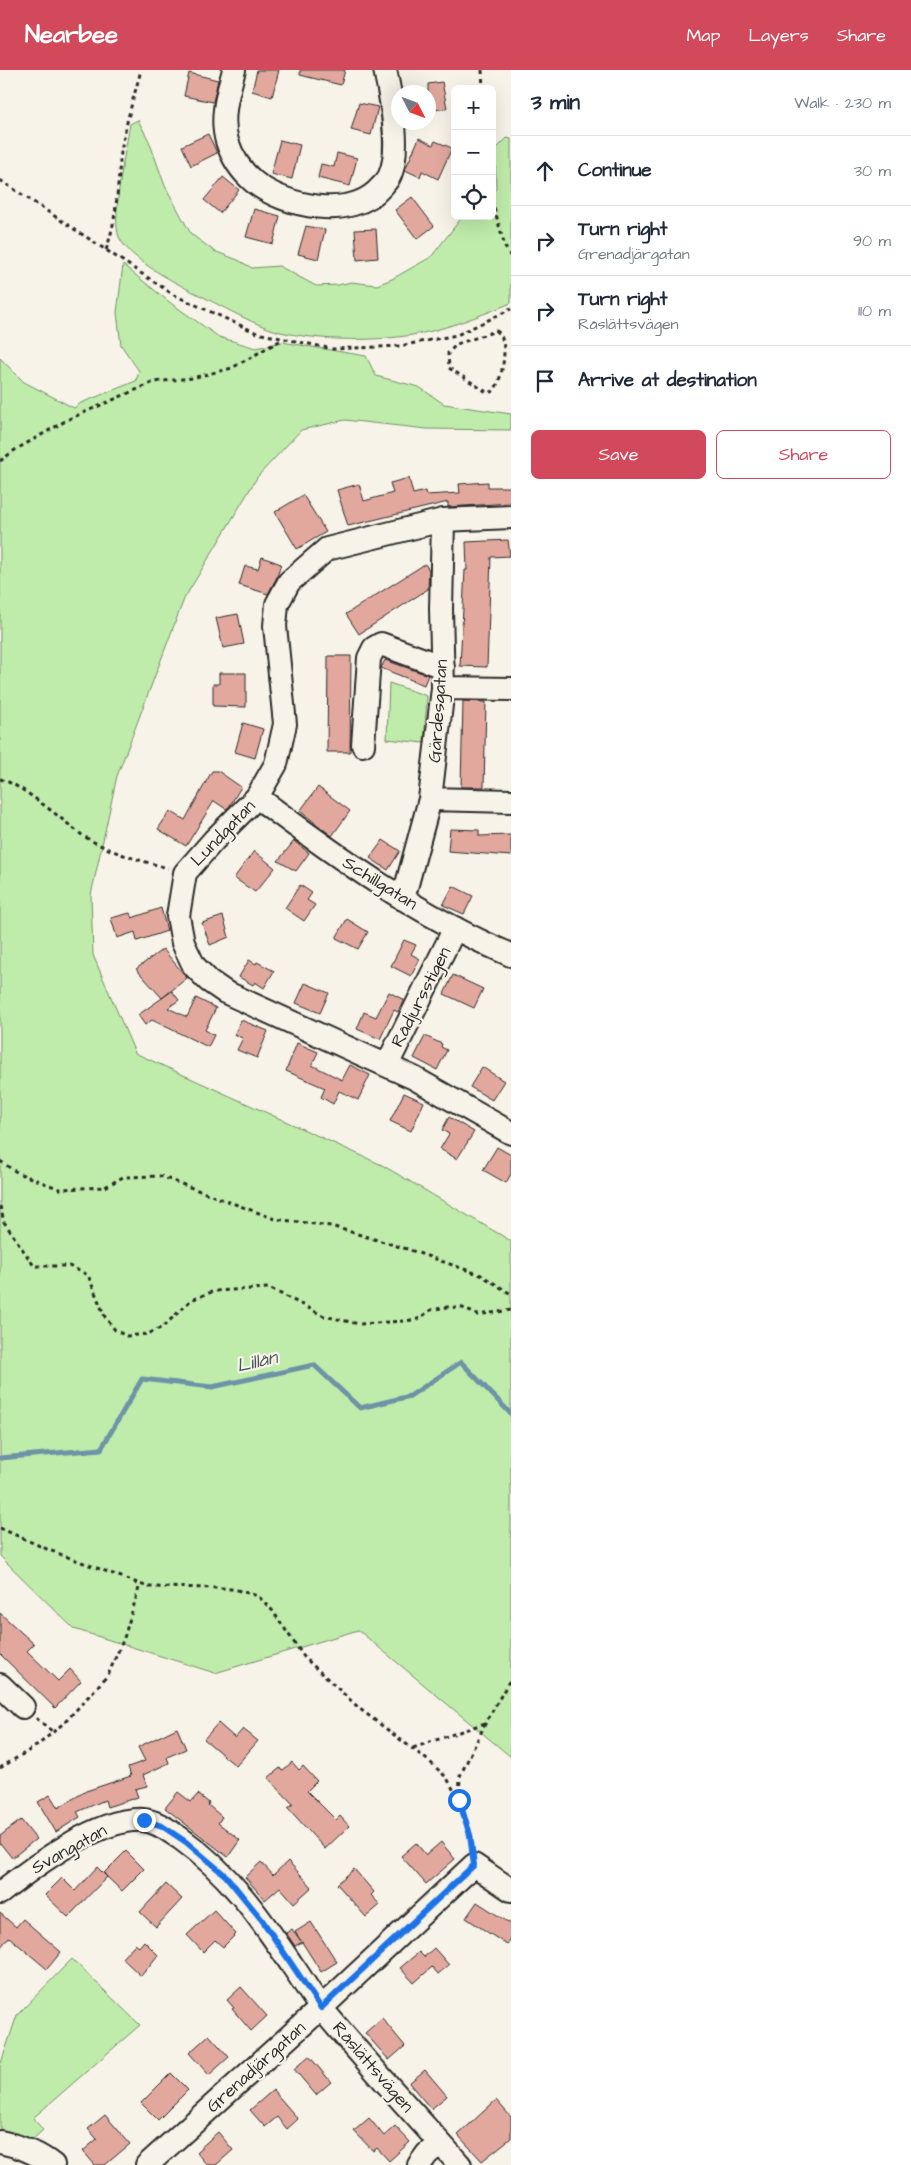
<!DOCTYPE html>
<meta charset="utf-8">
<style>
:root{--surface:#fff;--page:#f6f6f7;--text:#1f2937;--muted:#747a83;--line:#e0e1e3;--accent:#d1495b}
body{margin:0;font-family:"Architects Daughter",sans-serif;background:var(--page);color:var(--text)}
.controls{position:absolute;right:15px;top:15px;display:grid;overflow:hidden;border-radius:8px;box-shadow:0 5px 20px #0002}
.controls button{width:45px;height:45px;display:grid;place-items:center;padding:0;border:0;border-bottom:1px solid var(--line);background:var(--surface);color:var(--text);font:25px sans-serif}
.compass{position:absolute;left:391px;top:15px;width:45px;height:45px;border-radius:50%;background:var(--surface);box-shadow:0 5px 20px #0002;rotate:132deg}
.stop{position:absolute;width:15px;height:15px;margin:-11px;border:4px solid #1a73e8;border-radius:50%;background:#fff}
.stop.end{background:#1a73e8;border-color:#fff;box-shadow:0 1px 5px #0008}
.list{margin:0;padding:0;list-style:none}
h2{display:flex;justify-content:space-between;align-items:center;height:65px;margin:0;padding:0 20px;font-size:21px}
h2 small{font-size:16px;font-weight:400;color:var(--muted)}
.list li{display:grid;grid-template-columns:32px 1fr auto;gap:15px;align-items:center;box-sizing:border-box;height:70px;padding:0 20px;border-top:1px solid var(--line)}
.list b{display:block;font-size:19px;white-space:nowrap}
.list p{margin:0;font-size:16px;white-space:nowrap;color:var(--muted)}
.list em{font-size:16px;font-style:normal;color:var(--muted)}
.actions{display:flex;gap:10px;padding:15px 20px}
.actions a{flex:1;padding:11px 0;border:1px solid var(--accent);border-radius:8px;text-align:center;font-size:18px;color:var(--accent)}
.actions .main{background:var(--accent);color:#fff}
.icon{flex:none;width:28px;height:28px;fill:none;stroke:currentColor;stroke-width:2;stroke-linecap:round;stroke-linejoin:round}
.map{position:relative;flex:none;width:511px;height:2095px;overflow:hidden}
header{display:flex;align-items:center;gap:30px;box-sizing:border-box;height:70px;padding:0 25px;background:var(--accent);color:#fff}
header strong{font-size:24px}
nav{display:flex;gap:28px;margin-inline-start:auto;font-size:18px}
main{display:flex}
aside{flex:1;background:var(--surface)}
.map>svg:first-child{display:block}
.green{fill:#bfecaa;stroke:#758c6a}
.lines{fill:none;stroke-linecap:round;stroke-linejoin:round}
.stream{stroke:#6d93a7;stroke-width:5}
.building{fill:#e2a89e;stroke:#2b2b2b}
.minor-casing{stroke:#2b2b2b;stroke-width:26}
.path{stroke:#2b2b2b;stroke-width:3;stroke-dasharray:4 4;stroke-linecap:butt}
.minor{stroke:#f7f3e8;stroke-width:22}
.route{stroke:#1a73e8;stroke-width:6}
.labels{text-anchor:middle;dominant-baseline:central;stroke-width:4.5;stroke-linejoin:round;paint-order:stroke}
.street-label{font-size:18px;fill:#2b2b2b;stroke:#f7f3e8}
.water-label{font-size:19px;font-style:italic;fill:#46565f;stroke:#f7f3e8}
</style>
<header>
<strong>Nearbee</strong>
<nav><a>Map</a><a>Layers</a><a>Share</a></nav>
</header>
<main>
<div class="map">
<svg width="511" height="2095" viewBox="0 0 511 2095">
<rect width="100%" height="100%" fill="#f7f3e8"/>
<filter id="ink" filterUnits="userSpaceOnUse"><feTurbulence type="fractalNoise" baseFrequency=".02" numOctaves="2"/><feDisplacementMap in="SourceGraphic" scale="10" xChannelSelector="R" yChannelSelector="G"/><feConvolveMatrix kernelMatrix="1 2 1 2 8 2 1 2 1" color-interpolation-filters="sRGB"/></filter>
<g filter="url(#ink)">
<path class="green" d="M138 50 149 71 165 116 191 164 214 181 238 190 252 198 279 196 316 216 338 215 351 212 377 215 392 209 431 187 463 146H492V123L496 119 495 80 507 68 511 69V233C487 243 461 253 436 260 390 272 331 272 285 263 258 258 217 233 191 221 171 210 129 189 119 167 111 147 126 78 130 54Z
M123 195 172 234 219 267 256 278 282 272 366 286 376 306 419 317 444 334 511 344V360L427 359 345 350 301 360 258 406 184 529 117 706 91 825 93 885 135 983 382 1095 511 1171V1687L358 1560 215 1603 74 1559 0 1486V288L24 312 74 338 81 333 136 311 139 301 121 275 117 243Z
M389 613 427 626 424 673 387 669Z
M72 1889 140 1955 33 2048 43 2060 31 2071 0 2060V1996L17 1945Z"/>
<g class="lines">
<path class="stream" d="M0 1388 101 1379 142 1309 212 1317 314 1295 360 1338 410 1326 461 1292 511 1344"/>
</g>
<path class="building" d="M257 0H279L272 27 252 21Z
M300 0H345L341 15 300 5Z
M189 3 218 10 213 32 184 26Z
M442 12 447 38 428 41V14Z
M359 33 378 37 371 65 351 60Z
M208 64 217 83 191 96 182 76Z
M419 68 433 75 435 71 452 78 438 109 422 101 420 107 405 100Z
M280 70 300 75 292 109 271 104Z
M337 83 357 88 350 116 318 108 321 94 334 97Z
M223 107 239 120 220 143 204 130Z
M412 127 434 156 417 169 395 140Z
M254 139 280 146 273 174 246 167Z
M306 156 325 160 318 189 298 184Z
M376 159 378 188 357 190 355 160Z
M409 408 413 424 425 421 426 425 460 423 459 414 488 412V417H511V433L448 437V432L348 456 337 420 359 414 364 431 393 423 390 413Z
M303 425 326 462 297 479 275 442Z
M508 470 510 486 491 487 487 597 460 596 465 500H467L466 472Z
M262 487 281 494 277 507 268 524 239 515 245 496 258 499Z
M425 494 429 500 428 519 359 564 346 544Z
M238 544 244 574 223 578 216 548Z
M328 586H351L350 682H327Z
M385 590 428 605 424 615 381 598Z
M219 603H246V637L213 636V614H219Z
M463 631 486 632 484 717H461Z
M243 653 263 659 255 688 235 682Z
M212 701H218L241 717 229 737 226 739 214 731 186 776 158 759 170 741 185 750Z
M318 717 350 741 332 766 300 741Z
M450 759 479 760V766L511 765V786L448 781Z
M383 770 400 781 388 800 370 788Z
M294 771 309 783 296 801 278 791Z
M254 781 275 798 255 822 234 808Z
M300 815 312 823 307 830 315 835 304 851 285 838Z
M453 816 473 826 464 844 443 835Z
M161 838 167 861 137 871 135 862 117 868 111 848 130 843 132 848Z
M223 846 229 867 210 875 202 853Z
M347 849 368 862 358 879 336 868Z
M404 870 416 875 411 884 420 889 411 906 391 896Z
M163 879 187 908 162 928 136 899Z
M249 890 256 894 257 892 274 901 264 918 255 912 253 915 239 907Z
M453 905 483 919 474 938 444 924Z
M305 913 329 923 320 943 296 933Z
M172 921 179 930 168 938 187 947 196 928 216 938 205 960 214 965 208 977 152 950 145 955 138 945Z
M389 922 404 930 398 942 394 940 380 969 357 959 364 942 376 947Z
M241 950 268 961 257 988 237 980 243 968 234 965Z
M425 966 442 974 441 977 447 980 437 1000 414 988Z
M297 973 318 982 312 995 342 1010 350 995 370 1005 358 1030 339 1021 333 1034 321 1027 325 1018 286 1001Z
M482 997 504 1011 492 1030 470 1017Z
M404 1023 424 1032 411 1061 390 1051Z
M449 1047 474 1062 457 1089 440 1079 449 1064 442 1060Z
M497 1077 511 1085V1104L506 1113 483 1100Z
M0 1543 34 1574 27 1581 58 1611 70 1599 81 1611 55 1638 0 1584Z
M218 1653 235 1668 243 1659 258 1671 236 1696 204 1669Z
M177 1658 186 1679 167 1687 169 1693 143 1705 147 1716 135 1719 138 1727 107 1737 105 1730 77 1742 80 1747 56 1762 38 1732 50 1725 58 1738 86 1721 131 1706 128 1697 145 1691 138 1677Z
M292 1692 299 1700 303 1696 317 1711 307 1721 336 1750 340 1746 349 1756 325 1779 288 1738 293 1734 268 1708 280 1698 282 1701Z
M178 1722 191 1732 198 1724 209 1733 208 1735 222 1747 218 1753 240 1770 228 1787 165 1738Z
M21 1750 36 1769 12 1788 0 1773V1766Z
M441 1772 455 1789 426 1814 401 1786 416 1773 426 1785Z
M126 1781 144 1799 122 1821 107 1807 68 1847 45 1825 62 1808 75 1821 97 1797 107 1807 104 1803Z
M288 1791 312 1817 294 1833 280 1817 265 1830 245 1807 261 1792 273 1805Z
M354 1799 374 1822 371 1825 380 1835 366 1847 337 1814Z
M166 1814 182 1829 156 1857 140 1842Z
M477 1832 511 1854V1868L507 1875 466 1848Z
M214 1840 236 1864 223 1877 215 1870 203 1882 187 1865Z
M0 1843 16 1857 23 1849 61 1882 47 1899 9 1867 0 1878Z
M311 1852 337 1892 321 1902 302 1872 295 1876 286 1863 292 1859 301 1871 295 1862Z
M144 1871 158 1885 141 1906 122 1888 135 1874 139 1877Z
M434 1878 449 1895 438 1904 432 1897 414 1913 400 1898 419 1882 424 1887Z
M241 1917 267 1946 251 1961 232 1939 234 1938 227 1930Z
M382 1948 405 1976 389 1990 365 1963Z
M209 1965 229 1987 209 2005 189 1983Z
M309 1986 331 2012 316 2025 294 1999Z
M425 2000 447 2026 431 2039 409 2013Z
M171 2003 188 2020 158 2050 141 2033Z
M273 2020 298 2049 287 2059 277 2047 265 2057 250 2040Z
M496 2030 511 2047V2068L482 2091 458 2065Z
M105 2045 130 2074 105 2095H95L83 2081 97 2069 88 2059Z
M369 2048 384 2066 395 2056 410 2072 389 2091 377 2078 373 2081 354 2061Z
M218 2062 233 2080 216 2095H207L196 2082Z"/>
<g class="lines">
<defs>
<path id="minor" d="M234 0C228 23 220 47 227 71 232 87 242 102 254 112 285 137 352 151 381 117 384 114 388 110 390 105 401 80 391 27 385 0
M511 447 443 450 327 479 289 512 277 534 275 556 285 654 276 694 257 727 214 770 185 803 178 846 183 873 194 896 209 911 225 922 414 1008 511 1063
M443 618 511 619
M363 675 369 588 374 578 381 574 443 597
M257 727C337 787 419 846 511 885
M430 729 511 731
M403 829 430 729 443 618 441 539 443 450
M387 995 455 858
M0 1615 23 1637
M0 1823C33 1797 99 1747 143 1750 157 1751 169 1761 180 1768 228 1802 260 1847 292 1895 302 1909 311 1925 322 1939 366 1992 414 2044 460 2095
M0 2072C19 2076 38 2083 53 2095
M147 2095 321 1938 474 1795 511 1820
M419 2095 427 2084 440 2073"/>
</defs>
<use href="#minor" class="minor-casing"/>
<path class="path" d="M482 0 483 19
M0 110 174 225 257 263 333 279 400 276 457 265 511 239
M492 130 505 177 511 187
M106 180C118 146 117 117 121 82 125 55 134 27 141 0
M496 261C511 267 502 315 492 322L485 321 449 298 448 283 457 274Z
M0 391 15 380 69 349 154 312 192 308 232 298 281 270
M0 709C23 715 62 750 82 765 108 782 138 790 168 798
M0 1091 18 1103 60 1119 105 1117 123 1107 160 1106 275 1149 331 1156 407 1179 481 1205 511 1224
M0 1136 4 1152 34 1196H69L88 1205 105 1247 115 1260 126 1266 148 1264 164 1256 191 1230 214 1221 269 1218 324 1246 359 1254 405 1251 418 1249 431 1240 447 1237 463 1238 477 1245 511 1240
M0 1458 49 1480 148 1517 223 1518 237 1520 258 1526 272 1540 304 1587 360 1639 430 1692 447 1708 459 1730
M36 1648 53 1662
M413 1678 485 1653
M0 1698 38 1675 66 1651 108 1605 124 1568 139 1518 135 1512
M472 1777 471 1765 459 1730 460 1706 486 1652 511 1608"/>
<use href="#minor" class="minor"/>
</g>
</g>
<g class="lines" filter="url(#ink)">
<path class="route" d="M144 1750 162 1756 186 1772 226 1806 262 1850 321 1938 474 1795 470 1765 459 1730"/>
</g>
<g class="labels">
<g class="street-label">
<text transform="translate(438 641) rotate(-86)">Gärdesgatan</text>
<text transform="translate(223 763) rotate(-46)">Lundgatan</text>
<text transform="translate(380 813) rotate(32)">Schillgatan</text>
<text transform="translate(421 927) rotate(-63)">Rådjursstigen</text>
<text transform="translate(69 1779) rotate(-29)">Svangatan</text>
<text transform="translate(256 1997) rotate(-42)">Grenadjärgatan</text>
<text transform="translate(373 1997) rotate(49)">Råslättsvägen</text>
</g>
<g class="water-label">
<text transform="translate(257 1292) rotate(-13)">Lillån</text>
</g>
</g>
</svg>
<div class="controls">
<button>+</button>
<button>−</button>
<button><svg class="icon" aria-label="locate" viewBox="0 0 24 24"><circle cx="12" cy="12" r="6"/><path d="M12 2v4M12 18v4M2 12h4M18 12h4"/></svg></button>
</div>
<svg class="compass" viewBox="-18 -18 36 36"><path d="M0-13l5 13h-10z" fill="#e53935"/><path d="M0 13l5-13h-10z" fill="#747a83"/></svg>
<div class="stop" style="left:459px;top:1730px"></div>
<div class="stop end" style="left:144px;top:1750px"></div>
</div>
<aside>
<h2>3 min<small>Walk · 230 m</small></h2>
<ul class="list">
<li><svg class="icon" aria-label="ahead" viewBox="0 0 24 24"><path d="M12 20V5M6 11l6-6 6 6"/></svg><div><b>Continue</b></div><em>30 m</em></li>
<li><svg class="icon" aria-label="right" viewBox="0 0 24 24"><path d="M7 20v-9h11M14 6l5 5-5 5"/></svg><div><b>Turn right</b><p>Grenadjärgatan</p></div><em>90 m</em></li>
<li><svg class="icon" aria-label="right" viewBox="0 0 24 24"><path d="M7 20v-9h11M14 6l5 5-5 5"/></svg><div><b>Turn right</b><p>Råslättsvägen</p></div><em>110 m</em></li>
<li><svg class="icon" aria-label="arrive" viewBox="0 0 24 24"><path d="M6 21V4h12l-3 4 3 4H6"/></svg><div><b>Arrive at destination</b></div></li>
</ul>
<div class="actions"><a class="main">Save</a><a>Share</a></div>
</aside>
</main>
